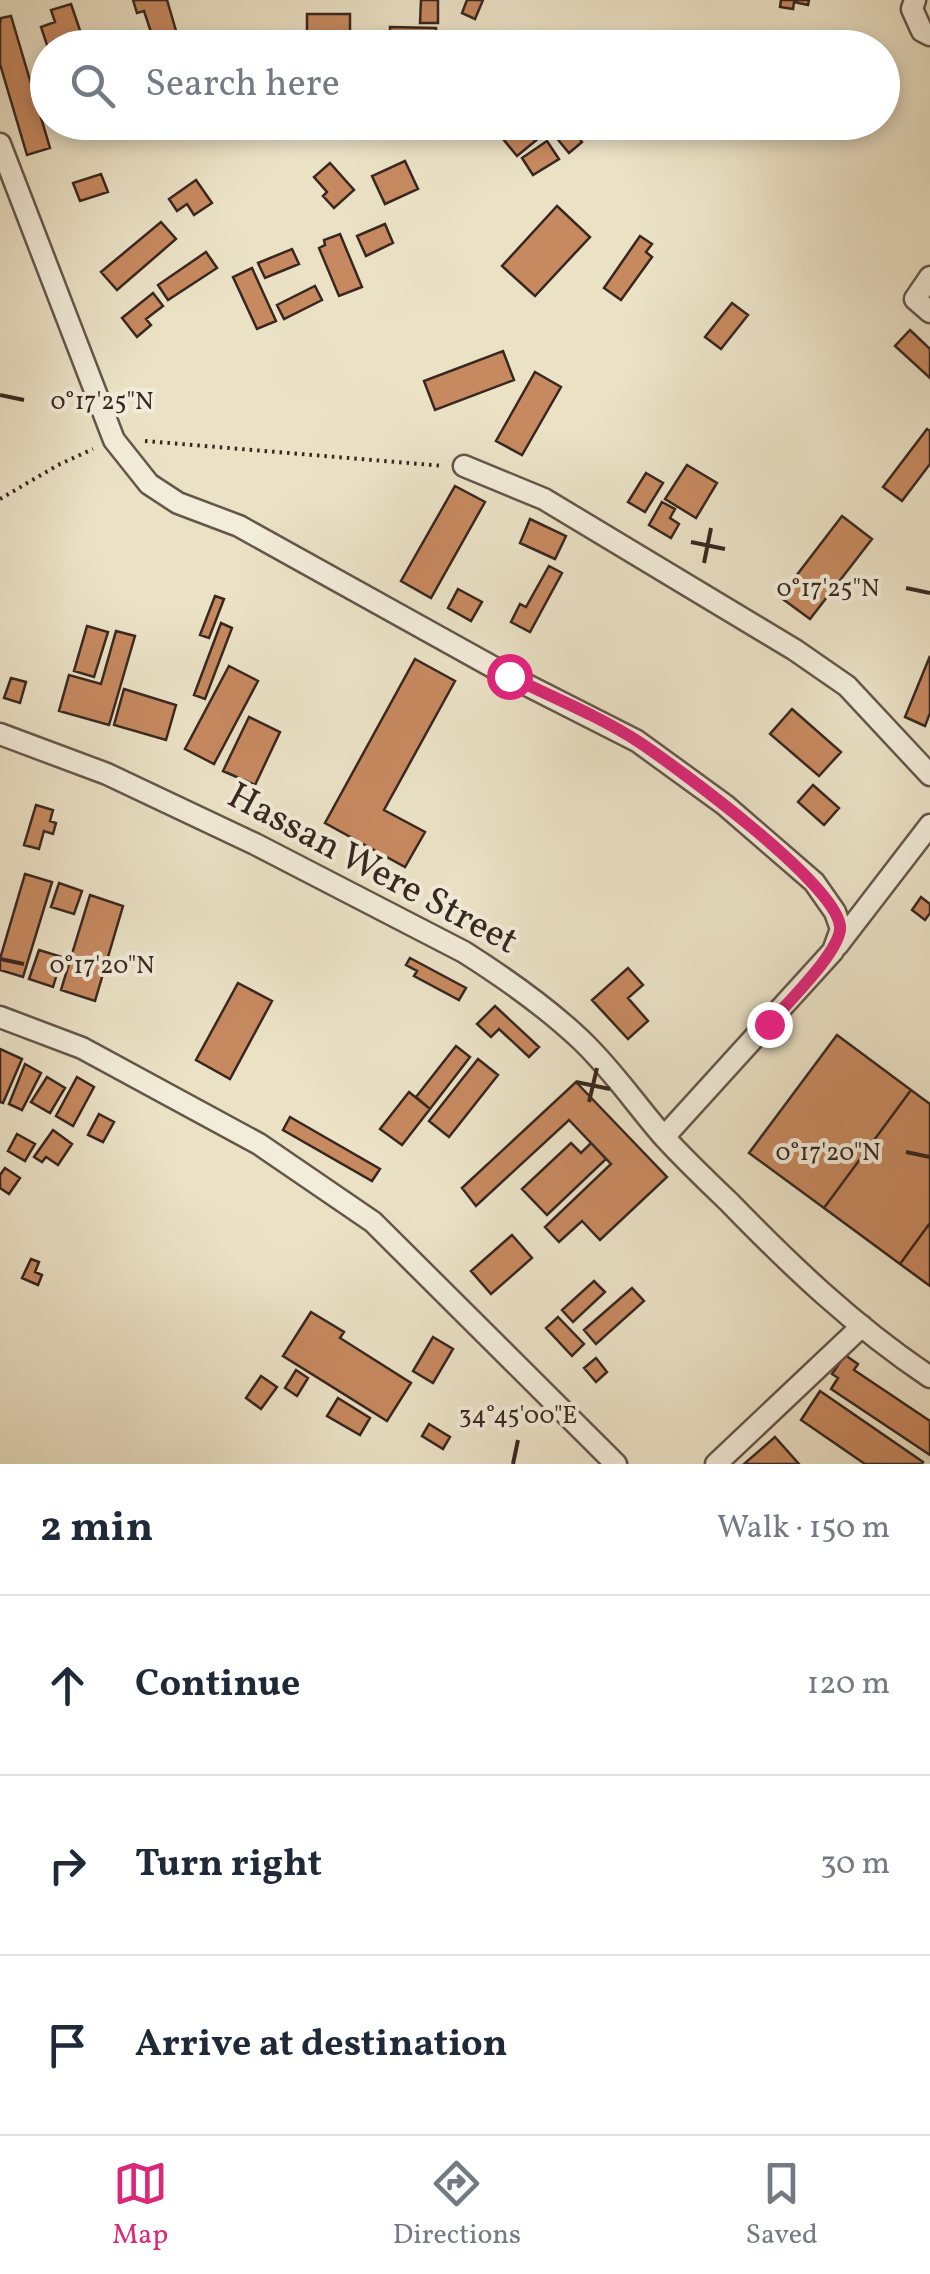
<!DOCTYPE html>
<meta charset="utf-8">
<style>
:root{--surface:#fff;--page:#f6f6f7;--text:#1f2937;--muted:#747a83;--line:#e0e1e3;--accent:#db2777}
body{margin:0;font-family:Vollkorn,serif;background:var(--page);color:var(--text)}
.stop{position:absolute;width:30px;height:30px;margin:-22px;border:8px solid #db2777;border-radius:50%;background:#fff}
.stop.end{background:#db2777;border-color:#fff;box-shadow:0 2px 10px #0008}
.list{margin:0;padding:0;list-style:none}
h2{display:flex;justify-content:space-between;align-items:center;height:130px;margin:0;padding:0 40px;font-size:42px}
h2 small{font-size:32px;font-weight:400;color:var(--muted)}
.list li{display:grid;grid-template-columns:65px 1fr auto;gap:30px;align-items:center;box-sizing:border-box;height:180px;padding:0 40px;border-top:2px solid var(--line)}
.list b{display:block;font-size:38px;white-space:nowrap}
.list em{font-size:32px;font-style:normal;color:var(--muted)}
.icon{flex:none;width:55px;height:55px;fill:none;stroke:currentColor;stroke-width:2;stroke-linecap:round;stroke-linejoin:round}
.map{position:relative;flex:none;width:930px;height:1464px;overflow:hidden}
.search{position:absolute;background:var(--surface);box-shadow:0 5px 15px #0003;left:30px;right:30px;top:30px;height:110px;display:flex;align-items:center;gap:25px;box-sizing:border-box;padding:0 35px;border-radius:55px;color:var(--muted);font-size:38px}
.sheet{height:670px;background:var(--surface)}
nav{display:flex;justify-content:space-around;align-items:center;box-sizing:border-box;height:140px;border-top:2px solid var(--line);background:var(--surface);font-size:28px;color:var(--muted)}
nav a{display:grid;justify-items:center;gap:5px}
nav .on{color:var(--accent)}
.map>svg:first-child{display:block}
.building{fill:#c78960;stroke:#382720;stroke-width:2.5}
.lines{fill:none;stroke-linecap:round;stroke-linejoin:round}
.minor-casing{stroke:#65564a;stroke-width:25}
.path{stroke:#382720;stroke-width:4;stroke-dasharray:2.5 5;stroke-linecap:butt}
.minor{stroke:#f2ecda;stroke-width:20}
.route{stroke:#db2777;stroke-width:12}
.ticks{fill:none;stroke:#382720;stroke-width:4}
.labels{text-anchor:middle;dominant-baseline:central;stroke-width:8;stroke-linejoin:round;paint-order:stroke}
.street-label{font-size:38px;fill:#382720;stroke:#f2ecda}
.ticks-label{font-size:25px;text-anchor:middle;fill:#382720;stroke:#f2ecda;stroke-width:8;stroke-linejoin:round;paint-order:stroke}
</style>
<div class="map">
<svg width="930" height="1464" viewBox="0 0 930 1464">
<rect width="100%" height="100%" fill="#ebe2c6"/>
<filter id="stains"><feTurbulence type="fractalNoise" baseFrequency=".002" numOctaves="4"/><feColorMatrix values="0 0 0 0 .2 0 0 0 0 .09 0 0 0 0 .02 0 0 0 .5 -.17"/></filter>
<radialGradient id="worn" r=".72"><stop offset=".6" stop-color="#630" stop-opacity="0"/><stop offset="1" stop-color="#630" stop-opacity=".3"/></radialGradient>
<path class="building" d="M133 0H167L181 48H144L140 36 151 32 144 11 137 13Z
M421 0H438V23H420Z
M467 0H483L475 19 462 13Z
M781 0H809L808 5 794 2 793 9 780 7Z
M71 4 86 48H48L41 27 55 22 51 10Z
M307 14H350V39H307Z
M11 16 50 148 27 155 0 64V23L1 18Z
M390 27 436 28V48H390Z
M524 122H536L545 133 517 156 503 139Z
M559 122H566L582 142 569 153 550 130Z
M547 141 559 159 533 175 522 158Z
M405 161 418 189 385 204 372 176Z
M330 163 354 190 334 208 323 196 327 192 314 177Z
M101 174 108 192 80 201 73 183Z
M196 180 212 203 194 215 187 204 177 211 169 199Z
M557 206 590 237 535 296 502 266Z
M161 222 176 239 117 290 101 272Z
M385 224 393 243 366 256 357 236Z
M340 234 362 287 339 296 319 248 325 245 324 240Z
M640 236 652 244 646 252 652 257 621 300 604 288Z
M292 249 299 264 265 278 258 263Z
M206 252 217 268 168 300 158 285Z
M252 268 276 321 257 329 233 277Z
M315 286 322 300 284 319 277 305Z
M153 293 163 306 146 319 151 325 137 337 122 318Z
M732 303 748 315 721 349 705 337Z
M910 330 930 349V378L895 346Z
M503 351 514 380 435 410 424 381Z
M535 372 561 387 522 455 496 441Z
M927 429 930 431V464L902 501 883 487Z
M687 465 717 483 696 518 665 499Z
M646 473 663 483 645 512 628 502Z
M455 486 485 502 431 598 401 581Z
M662 502 675 509 670 518 679 524 671 538 649 525Z
M842 516 872 539 810 619 780 597Z
M530 519 566 536 555 559 520 543Z
M549 566 562 573 530 632 511 622 520 604 526 607Z
M458 589 482 602 471 621 448 608Z
M215 596 224 599 209 638 200 635Z
M221 623 232 628 205 699 194 695Z
M87 626 108 632 94 677 74 671Z
M116 631 135 636 109 725 59 711 69 675 101 684Z
M930 656V713L925 726 905 717Z
M415 659 455 681 384 810 425 832 405 867 325 823Z
M229 666 258 681 214 764 185 749Z
M11 678 26 682 20 703 4 698Z
M124 689 176 705 166 740 114 725Z
M792 709 841 752 819 776 770 734Z
M249 717 280 732 255 785 223 771Z
M813 785 839 808 824 825 798 802Z
M36 805 53 810 50 821 56 823 53 834 44 831 39 849 24 845Z
M25 874 52 882 23 977 0 970V959Z
M59 883 82 891 74 914 51 907Z
M90 895 123 906 95 1001 61 990Z
M921 897 930 904V913L925 920 912 910Z
M39 950 62 957 53 987 29 979Z
M410 958 466 988 459 1000 414 976 417 971 406 965Z
M628 968 643 985 628 998 648 1021 628 1039 592 1000Z
M238 983 272 1001 230 1079 196 1060Z
M495 1006 539 1047 529 1057 499 1029 491 1037 477 1024Z
M837 1035 911 1090 824 1208 749 1153Z
M456 1046 470 1057 430 1109 416 1097Z
M0 1049 22 1059 3 1103 0 1102Z
M478 1059 498 1075 449 1137 429 1121Z
M25 1064 41 1073 22 1110 9 1104Z
M47 1077 65 1088 50 1113 31 1102Z
M77 1077 94 1087 73 1126 56 1116Z
M576 1082 667 1177 600 1240 582 1221 559 1242 545 1227 611 1164 569 1120 476 1206 462 1188Z
M911 1090 930 1104V1223L900 1264 824 1208Z
M409 1092 430 1109 402 1145 380 1129Z
M99 1114 114 1122 103 1142 88 1135Z
M290 1117 380 1169 372 1181 283 1130Z
M53 1130 72 1144 58 1165 46 1157 42 1162 34 1157Z
M17 1134 35 1144 25 1161 8 1151Z
M571 1143 581 1153 591 1143 606 1159 547 1215 522 1189Z
M5 1168 20 1178 9 1194 0 1188V1175Z
M930 1223V1286L900 1264Z
M512 1235 532 1258 491 1294 471 1271Z
M31 1259 39 1262 35 1272 42 1275 38 1285 22 1278Z
M594 1281 605 1292 573 1322 562 1310Z
M632 1288 644 1301 596 1344 584 1330Z
M311 1312 344 1332 340 1338 411 1383 387 1421 283 1356Z
M558 1317 584 1344 572 1356 546 1328Z
M433 1337 453 1349 433 1383 413 1371Z
M845 1355 858 1364 854 1370 930 1421V1455L831 1389 838 1378 832 1374Z
M596 1358 607 1372 596 1382 584 1368Z
M296 1370 308 1378 297 1396 285 1388Z
M261 1376 277 1387 261 1409 246 1398Z
M820 1391 923 1462 922 1464H865L801 1420Z
M338 1398 370 1418 360 1435 327 1416Z
M429 1424 450 1437 443 1449 422 1436Z
M775 1437 799 1464H744Z"/>
<g class="lines">
<defs>
<path id="minor" d="M915 0 912 9 922 31 930 35
M0 144 114 440 149 484 178 503 239 526 509 676 637 741 725 805 814 882 835 912 841 929 833 951 664 1137
M930 277 915 299 930 312
M464 466 544 499 795 650 847 686 930 775
M0 734 107 774 255 844 464 952C505 978 545 1006 580 1039 612 1069 636 1105 664 1137 685 1160 707 1181 729 1202 791 1266 855 1327 930 1377
M837 946 930 825
M0 1017 82 1048 259 1144 373 1222 616 1464
M716 1464 862 1326"/>
</defs>
<use href="#minor" class="minor-casing"/>
<path class="path" d="M145 441 444 466
M0 499 58 465 93 449"/>
<use href="#minor" class="minor"/>
</g>
<g class="lines">
<path class="route" d="M509 676C552 697 599 716 639 742 679 769 835 883 840 926 843 949 785 1005 769 1024"/>
</g>
<path class="ticks" d="M0 395 24 400M691 542 725 549M704 563 711 528M906 588 930 593M0 959 24 964M576 1082 610 1089M589 1102 597 1068M906 1152 930 1157M513 1464 518 1440"/>
<g class="labels">
<g class="street-label">
<text transform="translate(372 870) rotate(28)">Hassan Were Street</text>
</g>
</g>
<g class="ticks-label">
<text x="102" y="409">0°17'25"N</text>
<text x="828" y="596">0°17'25"N</text>
<text x="102" y="973">0°17'20"N</text>
<text x="828" y="1160">0°17'20"N</text>
<text x="518" y="1423">34°45'00"E</text>
</g>
<rect width="100%" height="100%" filter="url(#stains)"/>
<rect width="100%" height="100%" fill="url(#worn)"/>
</svg>
<div class="stop" style="left:509px;top:676px"></div>
<div class="stop end" style="left:769px;top:1024px"></div>
<div class="search"><svg class="icon" aria-label="search" viewBox="0 0 24 24"><circle cx="10" cy="10" r="6"/><path d="M15 15l6 6"/></svg>Search here</div>
</div>
<section class="sheet">
<h2>2 min<small>Walk · 150 m</small></h2>
<ul class="list">
<li><svg class="icon" aria-label="ahead" viewBox="0 0 24 24"><path d="M12 20V5M6 11l6-6 6 6"/></svg><div><b>Continue</b></div><em>120 m</em></li>
<li><svg class="icon" aria-label="right" viewBox="0 0 24 24"><path d="M7 20v-9h11M14 6l5 5-5 5"/></svg><div><b>Turn right</b></div><em>30 m</em></li>
<li><svg class="icon" aria-label="arrive" viewBox="0 0 24 24"><path d="M6 21V4h12l-3 4 3 4H6"/></svg><div><b>Arrive at destination</b></div></li>
</ul>
</section>
<nav>
<a class="on"><svg class="icon" aria-label="map" viewBox="0 0 24 24"><path d="M3 6l6-2 6 2 6-2v14l-6 2-6-2-6 2zM9 4v14M15 6v14"/></svg>Map</a>
<a><svg class="icon" aria-label="directions" viewBox="0 0 24 24"><path d="M12 3l9 9-9 9-9-9zM9 14v-3h6M13 9l2 2-2 2"/></svg>Directions</a>
<a><svg class="icon" aria-label="saved" viewBox="0 0 24 24"><path d="M7 4h10v16l-5-4-5 4z"/></svg>Saved</a>
</nav>
